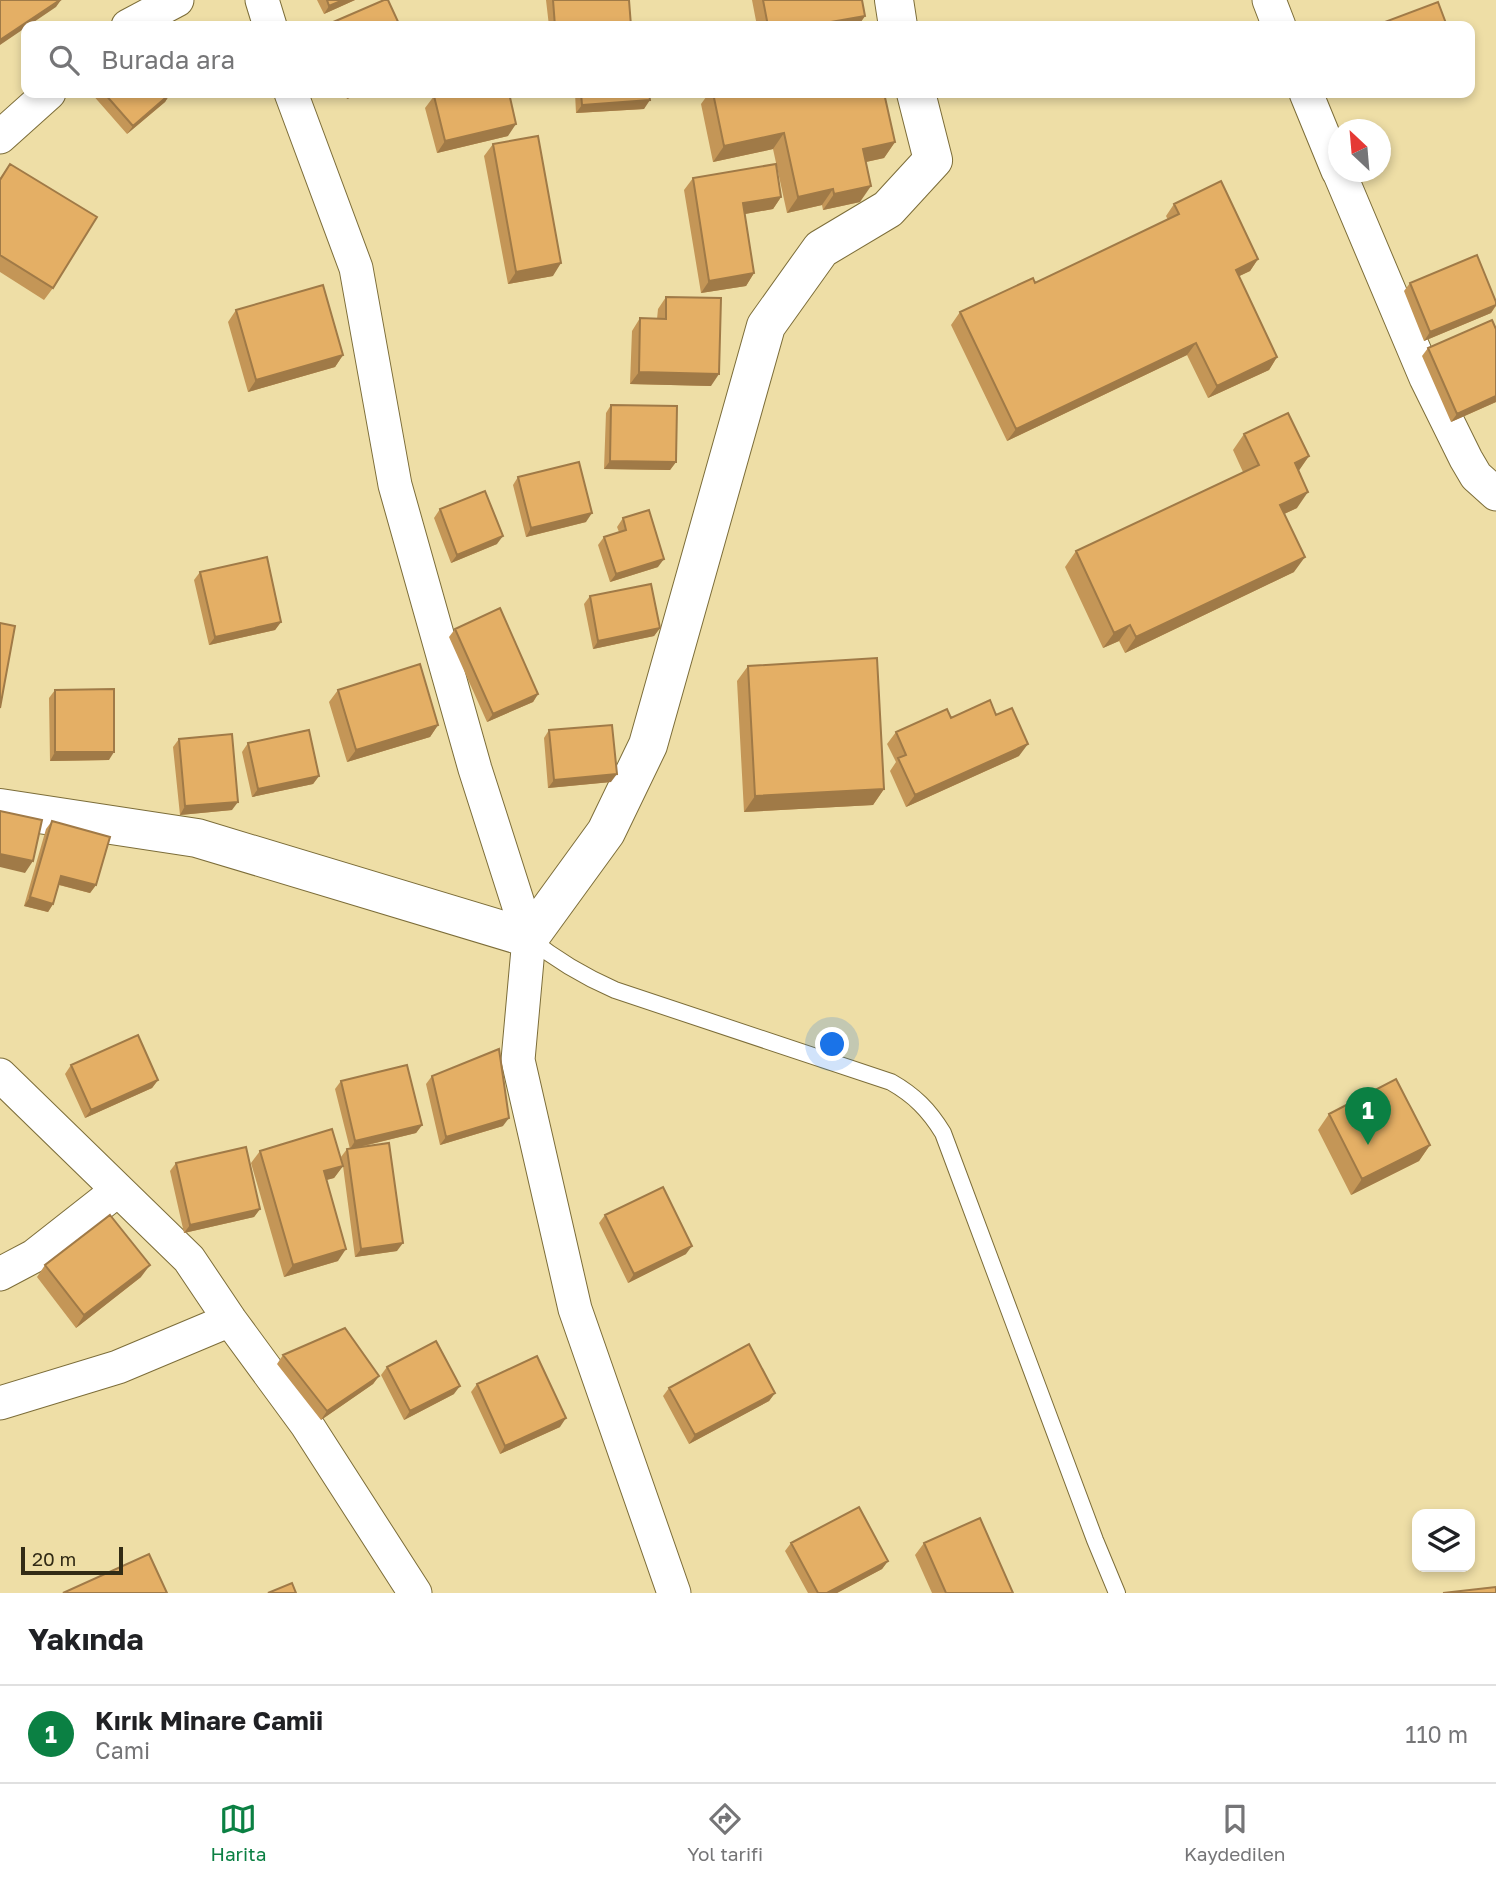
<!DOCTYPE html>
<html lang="tr">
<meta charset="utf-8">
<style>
:root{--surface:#fff;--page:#f6f6f6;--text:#202124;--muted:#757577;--line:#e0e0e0;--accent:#0b8043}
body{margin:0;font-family:"Golos Text",sans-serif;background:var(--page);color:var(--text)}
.controls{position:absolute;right:21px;bottom:21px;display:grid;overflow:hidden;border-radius:14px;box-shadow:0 4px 10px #0003}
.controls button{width:63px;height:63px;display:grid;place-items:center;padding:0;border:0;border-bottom:2px solid var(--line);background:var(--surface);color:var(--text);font:35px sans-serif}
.compass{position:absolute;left:1328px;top:119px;width:63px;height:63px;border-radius:50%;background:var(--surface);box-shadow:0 4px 10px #0003;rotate:334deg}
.scale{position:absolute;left:21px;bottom:18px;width:102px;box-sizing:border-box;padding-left:7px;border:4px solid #322b15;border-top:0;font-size:19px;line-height:24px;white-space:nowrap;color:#322b15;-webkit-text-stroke:5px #eedea6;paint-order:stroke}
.you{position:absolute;left:833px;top:1045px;width:24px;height:24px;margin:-18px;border:5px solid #fff;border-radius:50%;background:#1a73e8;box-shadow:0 0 0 10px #1a73e833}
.badge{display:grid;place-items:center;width:46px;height:46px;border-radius:50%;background:var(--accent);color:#fff;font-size:23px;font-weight:700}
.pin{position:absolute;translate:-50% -58px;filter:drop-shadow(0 2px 4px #0008)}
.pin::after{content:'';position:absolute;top:37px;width:24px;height:21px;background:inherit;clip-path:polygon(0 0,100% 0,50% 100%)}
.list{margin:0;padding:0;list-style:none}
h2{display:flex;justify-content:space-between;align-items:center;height:91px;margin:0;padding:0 28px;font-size:30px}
h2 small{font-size:23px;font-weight:400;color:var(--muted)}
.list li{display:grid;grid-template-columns:46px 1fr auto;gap:21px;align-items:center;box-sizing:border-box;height:98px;padding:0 28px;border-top:2px solid var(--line)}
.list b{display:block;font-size:26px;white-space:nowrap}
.list p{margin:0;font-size:23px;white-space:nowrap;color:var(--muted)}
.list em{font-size:23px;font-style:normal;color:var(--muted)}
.icon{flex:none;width:38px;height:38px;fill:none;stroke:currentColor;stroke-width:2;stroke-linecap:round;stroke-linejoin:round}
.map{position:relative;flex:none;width:1496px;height:1593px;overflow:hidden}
.search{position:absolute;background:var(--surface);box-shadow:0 4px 10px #0003;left:21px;right:21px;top:21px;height:77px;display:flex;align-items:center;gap:18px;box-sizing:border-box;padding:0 24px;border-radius:14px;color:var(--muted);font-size:26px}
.sheet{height:189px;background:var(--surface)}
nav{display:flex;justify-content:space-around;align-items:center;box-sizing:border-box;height:98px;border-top:2px solid var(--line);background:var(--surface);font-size:19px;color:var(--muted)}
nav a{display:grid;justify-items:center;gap:4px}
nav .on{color:var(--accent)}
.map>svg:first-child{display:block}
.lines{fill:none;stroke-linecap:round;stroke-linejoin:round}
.service-casing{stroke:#7c6d39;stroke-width:18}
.minor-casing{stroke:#7c6d39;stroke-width:35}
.tertiary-casing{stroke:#7c6d39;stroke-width:40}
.service{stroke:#fff;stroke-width:16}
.minor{stroke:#fff;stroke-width:33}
.tertiary{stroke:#fff;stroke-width:38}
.wall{fill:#c49657}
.shaded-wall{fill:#a07a47}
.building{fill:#e4af65;stroke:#a07a47;stroke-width:2}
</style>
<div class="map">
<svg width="1496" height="1593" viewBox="0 0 1496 1593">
<rect width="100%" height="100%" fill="#eedea6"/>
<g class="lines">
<defs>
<path id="service" d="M529 938C556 960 583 976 615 990L891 1082C914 1095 929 1110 943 1133L1095 1540 1117 1593"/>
<path id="minor" d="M262 0 270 26
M1269 0 1279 26
M128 26 177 0
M291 93 356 268 395 485 475 769 529 938 518 1060 575 1309 674 1593
M1306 93 1338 171
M0 137 49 93
M1339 172 1426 378 1466 459 1476 476 1496 494
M0 1075 189 1259 230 1320 307 1425 415 1593
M0 1274 34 1256 118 1190
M0 1403 118 1367 230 1320"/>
<path id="tertiary" d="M894 0 898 26
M0 808 197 838 529 938 606 832 648 745 766 326 821 249 888 209 933 160 916 93"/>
</defs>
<use href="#service" class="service-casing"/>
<use href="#minor" class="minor-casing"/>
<use href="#tertiary" class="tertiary-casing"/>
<use href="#service" class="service"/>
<use href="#minor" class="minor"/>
<use href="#tertiary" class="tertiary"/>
</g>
<path class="wall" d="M317 0H355L324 14Z
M546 0H629L631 26H549Z
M752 0H862L865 16 858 26H757Z
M91 93H170L165 102 127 134Z
M344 93H361L347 99Z
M575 93H649L644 109 576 113Z
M709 93H884L895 142 884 158 866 162 860 202 823 210 822 205 787 213 773 149 713 162 701 104Z
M434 96 508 136 437 153 425 108Z
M493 144 553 276 508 284 484 156Z
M10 164 53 288 44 300 0 272V178Z
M693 178 781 197 773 209 745 214 754 273 746 286 701 293 684 190Z
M1174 204 1258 259 1250 271 1239 276 1277 357 1269 370 1208 398 1187 355 1007 441 951 325 960 312 1035 283 1168 220 1166 216Z
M1410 283 1496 302V306L1491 313 1424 341 1404 291Z
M666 297 711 386 630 384 632 331 640 318 657 319 658 309Z
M236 310 343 355 335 367 248 392 228 322Z
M1496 329V402L1451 422 1422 356 1428 348Z
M611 405 676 462 670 470 604 469 606 413Z
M1244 434 1309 456 1298 471 1297 508 1284 514 1294 572 1125 653 1119 641 1103 648 1065 567 1076 551 1243 472 1233 450Z
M518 477 586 522 526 537 513 485Z
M440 509 497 544 451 563 434 518Z
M623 518 658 567 610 582 598 545 604 537 619 532 617 527Z
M200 572 281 622 275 630 209 645 194 580Z
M590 596 660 628 654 636 593 649 584 604Z
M455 629 538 694 533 702 487 722 449 637Z
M748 666 884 789 873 805 744 812 737 681Z
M55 690 109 760 50 761 49 698Z
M338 690 438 725 430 737 347 762 329 702Z
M996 715 1019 756 906 807 890 771 896 762 887 744 896 732 951 718Z
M549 730 611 782 548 788 544 738Z
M179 739 232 810 180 815 173 747Z
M248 743 319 776 313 784 252 797 242 752Z
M52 821 96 885 90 893 59 885 53 904 48 912 24 906 46 829Z
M71 1065 158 1080 152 1088 85 1118 65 1074Z
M432 1076 503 1126 440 1145 426 1084Z
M341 1081 422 1125 416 1133 352 1149 397 1251 355 1257 343 1166 334 1178 326 1180 338 1261 284 1277 251 1163 260 1151 343 1166 341 1157 347 1149H350L335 1089Z
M1329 1114 1430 1145 1419 1161 1351 1195 1318 1130Z
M176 1163 260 1209 254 1217 184 1233 170 1171Z
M605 1215 686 1254 628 1283 599 1223Z
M45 1265 141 1277 76 1328 37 1277Z
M283 1355 379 1376 373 1384 321 1420 277 1364Z
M387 1367 454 1394 404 1420 381 1375Z
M477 1384 560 1427 500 1454 471 1392Z
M669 1388 775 1393 769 1401 689 1444 663 1396Z
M791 1543 888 1561 882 1569 837 1593H808L785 1551Z
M924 1543 1013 1593H932L915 1555Z"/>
<path class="shaded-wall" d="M61 0 56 7 0 45V40Z
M343 0H355L324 14 329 6Z
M865 16 858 26H808Z
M171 93 165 102 127 134 133 126Z
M351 93H361L347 99Z
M650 100 644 109 576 113 582 105Z
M516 124 508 136 437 153 445 141Z
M784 133 773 149 713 162 724 146Z
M895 142 884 158 852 165 863 149Z
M871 186 860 202 823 210 834 194Z
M833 189 822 205 787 213 798 197Z
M781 197 773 209 734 216 743 203Z
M1258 259 1250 271 1227 282 1236 270Z
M561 263 553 276 508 284 516 272Z
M754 273 746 286 701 293 709 281Z
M1496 305 1491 313 1424 341 1430 332Z
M1196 343 1187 355 1007 441 1016 429Z
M343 355 335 367 248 392 256 380Z
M1277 357 1269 370 1208 398 1217 386Z
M639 372 719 374 711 386 630 384Z
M1496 396V402L1451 422 1457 414Z
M1309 456 1298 472 1295 463Z
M610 461 676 462 670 470 604 469Z
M1308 492 1297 508 1269 521 1280 505Z
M592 513 586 522 526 537 531 528Z
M503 536 497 544 451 563 457 555Z
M1305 557 1294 572 1125 653 1136 637Z
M664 559 658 567 610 582 616 574Z
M281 622 275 630 209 645 215 637Z
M1130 625 1119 641 1103 648 1114 633Z
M660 628 654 636 593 649 598 641Z
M538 694 533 702 487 722 493 714Z
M438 725 430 737 347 762 356 750Z
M1028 744 1019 756 906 807 915 795Z
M55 752H114L109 760 50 761Z
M617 774 611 782 548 788 554 780Z
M319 776 313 784 252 797 258 789Z
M884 789 873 805 744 812 755 796Z
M238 802 232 810 180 815 185 806Z
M0 854 33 861 25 873 0 867Z
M61 876 96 885 90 893 56 884Z
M30 897 53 904 48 912 24 906Z
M158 1080 152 1088 85 1118 91 1110Z
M509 1118 503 1126 440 1145 446 1137Z
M422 1125 416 1133 350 1149 355 1141Z
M1430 1145 1419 1161 1351 1195 1362 1179Z
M343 1166 334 1178 315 1183 324 1171Z
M260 1209 254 1217 184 1233 190 1225Z
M403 1243 397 1251 355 1257 361 1249Z
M692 1246 686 1254 628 1283 634 1274Z
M346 1249 338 1261 284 1277 293 1265Z
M150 1265 141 1277 76 1328 84 1315Z
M379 1376 373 1384 321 1420 327 1411Z
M460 1386 454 1394 404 1420 410 1411Z
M775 1393 769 1401 689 1444 695 1435Z
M566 1418 560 1427 500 1454 505 1446Z
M888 1561 882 1569 837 1593H827Z"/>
<path class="building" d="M0 0H60L0 40Z
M327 0H343L329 6Z
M384 0H388L400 26H324Z
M553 0H629L631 26H555Z
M763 0H862L865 16 808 26H768Z
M1438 2 1447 26H1383L1382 23Z
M104 93H171L133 126Z
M445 93H509L516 124 445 141 434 96Z
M581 93H649L650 100 582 105Z
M713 93H884L895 142 863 149 871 186 834 194 833 189 798 197 784 133 724 146Z
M538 136 561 263 516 272 493 144Z
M10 164 97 217 53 288 0 255V180Z
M776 164 781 197 743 203 754 273 709 281 693 178Z
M1221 181 1258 259 1236 270 1277 357 1217 386 1196 343 1016 429 960 312 1033 278 1035 283 1179 214 1174 204Z
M1477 255 1496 302V305L1430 332 1410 283Z
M323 285 343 355 256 380 236 310Z
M666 297 721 298 719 374 639 372 640 318 666 319Z
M1492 320 1496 329V396L1457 414 1428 348Z
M611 405 677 406 676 462 610 461Z
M1288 413 1309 456 1295 463 1308 492 1280 505 1305 557 1136 637 1130 625 1114 633 1076 551 1259 465 1244 434Z
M579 462 592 513 531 528 518 477Z
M485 491 503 536 457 555 440 509Z
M649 510 664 559 616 574 604 537 626 530 623 518Z
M267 557 281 622 215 637 200 572Z
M651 584 660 628 598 641 590 596Z
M500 608 538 694 493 714 455 629Z
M0 623 15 626 0 708Z
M877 658 884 789 755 796 748 666Z
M420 664 438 725 356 750 338 690Z
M114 689V752H55V690Z
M990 700 996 715 1012 708 1028 744 915 795 898 758 906 755 896 732 947 709 951 718Z
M612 725 617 774 554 780 549 730Z
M309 730 319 776 258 789 248 743Z
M232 734 238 802 185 806 179 739Z
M0 811 42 820 33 861 0 854Z
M52 821 110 837 96 885 61 876 53 904 30 897Z
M138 1035 158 1080 91 1110 71 1065Z
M499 1049 509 1118 446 1137 432 1076Z
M407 1065 422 1125 355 1141 341 1081Z
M1396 1079 1430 1145 1362 1179 1329 1114Z
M332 1129 343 1166 324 1171 346 1249 293 1265 260 1151Z
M389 1143 403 1243 361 1249 347 1149Z
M246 1147 260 1209 190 1225 176 1163Z
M663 1187 692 1246 634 1274 605 1215Z
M110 1215 150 1265 84 1315 45 1265Z
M345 1328 379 1376 327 1411 283 1355Z
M436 1341 460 1386 410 1411 387 1367Z
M749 1344 775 1393 695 1435 669 1388Z
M537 1356 566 1418 505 1446 477 1384Z
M859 1507 888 1561 827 1593H818L791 1543Z
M980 1518 1013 1593H946L924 1543Z
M149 1554 167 1593H63Z
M292 1583 296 1593H268Z
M1496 1587V1593H1443Z"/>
</svg>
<div class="controls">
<button><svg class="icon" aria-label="layers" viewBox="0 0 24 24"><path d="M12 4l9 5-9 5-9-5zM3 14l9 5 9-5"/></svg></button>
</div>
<svg class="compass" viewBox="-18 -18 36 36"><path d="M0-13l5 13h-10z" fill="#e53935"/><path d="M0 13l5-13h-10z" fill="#757577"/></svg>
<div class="scale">20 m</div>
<div class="you"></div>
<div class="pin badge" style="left:1368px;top:1145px">1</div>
<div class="search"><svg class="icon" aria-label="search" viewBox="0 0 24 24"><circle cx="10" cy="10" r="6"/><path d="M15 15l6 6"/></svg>Burada ara</div>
</div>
<section class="sheet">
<h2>Yakında<small></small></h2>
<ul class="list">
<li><span class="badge">1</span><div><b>Kırık Minare Camii</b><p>Cami</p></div><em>110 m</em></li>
</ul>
</section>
<nav>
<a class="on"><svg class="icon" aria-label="map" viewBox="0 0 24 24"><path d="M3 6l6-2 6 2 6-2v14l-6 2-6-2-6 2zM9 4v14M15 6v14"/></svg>Harita</a>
<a><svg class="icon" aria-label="directions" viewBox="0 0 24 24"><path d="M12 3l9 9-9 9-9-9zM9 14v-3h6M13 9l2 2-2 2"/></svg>Yol tarifi</a>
<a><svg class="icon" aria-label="saved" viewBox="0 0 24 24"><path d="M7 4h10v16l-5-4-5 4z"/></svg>Kaydedilen</a>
</nav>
